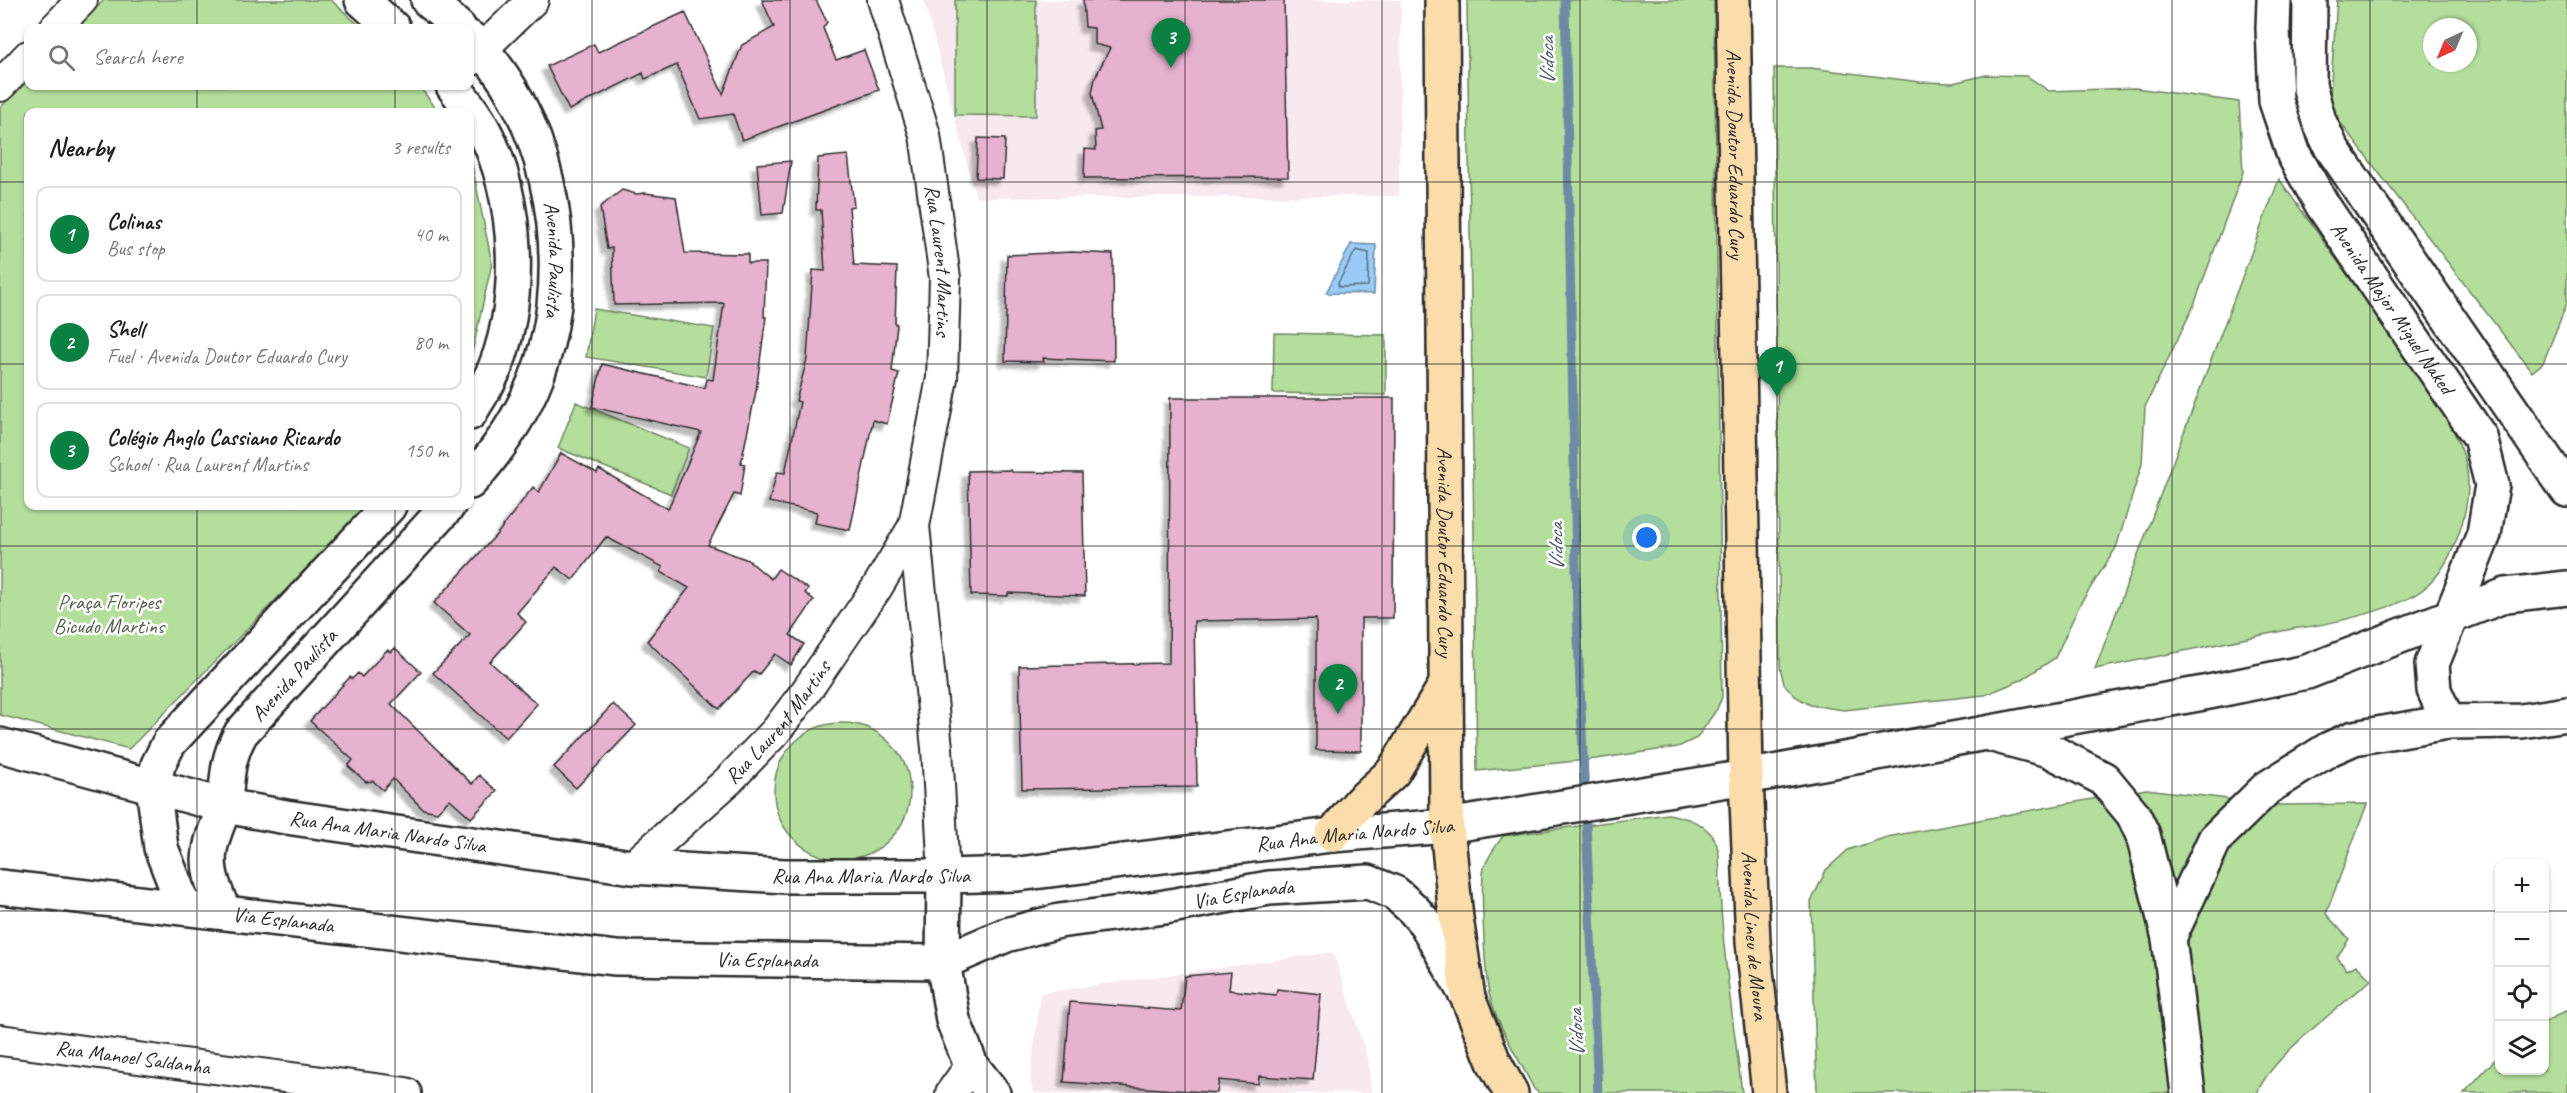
<!DOCTYPE html>
<meta charset="utf-8">
<style>
:root{--surface:#fff;--page:#f2f2f2;--text:#202124;--muted:#757577;--line:#e0e0e0;--accent:#0b8043}
body{margin:0;font-family:Caveat,sans-serif;background:var(--page);color:var(--text)}
.controls{position:absolute;right:18px;bottom:18px;display:grid;overflow:hidden;border-radius:12px;box-shadow:0 2px 4px #0004}
.controls button{width:54px;height:54px;display:grid;place-items:center;padding:0;border:0;border-bottom:2px solid var(--line);background:var(--surface);color:var(--text);font:30px sans-serif}
.compass{position:absolute;left:2423px;top:18px;width:54px;height:54px;border-radius:50%;background:var(--surface);box-shadow:0 2px 4px #0004;rotate:224deg}
.you{position:absolute;left:1647px;top:538px;width:21px;height:21px;margin:-15px;border:4px solid #fff;border-radius:50%;background:#1a73e8;box-shadow:0 0 0 9px #1a73e833}
.badge{display:grid;place-items:center;width:39px;height:39px;border-radius:50%;background:var(--accent);color:#fff;font-size:20px;font-weight:700}
.pin{position:absolute;translate:-50% -50px;filter:drop-shadow(0 2px 3px #0008)}
.pin::after{content:'';position:absolute;top:32px;width:21px;height:18px;background:inherit;clip-path:polygon(0 0,100% 0,50% 100%)}
.list{margin:0;padding:0;list-style:none}
h2{display:flex;justify-content:space-between;align-items:center;height:78px;margin:0;padding:0 24px;font-size:26px}
h2 small{font-size:20px;font-weight:400;color:var(--muted)}
.list li{display:grid;grid-template-columns:39px 1fr auto;gap:18px;align-items:center;box-sizing:border-box;height:96px;margin:0 12px 12px;padding:0 12px;border:2px solid var(--line);border-radius:12px}
.list b{display:block;font-size:22px;white-space:nowrap}
.list p{margin:0;font-size:20px;white-space:nowrap;color:var(--muted)}
.list em{font-size:20px;font-style:normal;color:var(--muted)}
.icon{flex:none;width:33px;height:33px;fill:none;stroke:currentColor;stroke-width:2;stroke-linecap:round;stroke-linejoin:round}
.map{position:relative;flex:none;width:2567px;height:1093px;overflow:hidden}
.search{position:absolute;background:var(--surface);box-shadow:0 2px 4px #0004;left:24px;top:24px;width:450px;height:66px;display:flex;align-items:center;gap:15px;box-sizing:border-box;padding:0 21px;border-radius:12px;color:var(--muted);font-size:22px}
.panel{position:absolute;background:var(--surface);box-shadow:0 2px 4px #0004;left:24px;top:108px;width:450px;height:402px;border-radius:12px}
.map>svg:first-child{display:block}
.built{fill:#f8e8f0}
.green{fill:#b3de9b;stroke:#6f8463;stroke-width:1.5;fill-rule:evenodd}
.water{fill:#99cbf6;stroke:#6d8ba5;stroke-width:1.5}
.lines{fill:none;stroke-linecap:round;stroke-linejoin:round}
.shore{stroke:#576b7c;stroke-width:1.5}
.stream{stroke:#6d8ba5;stroke-width:9}
.building{fill:#e7b2ce;stroke:#2b2b2b;stroke-width:1.5;filter:url(#shadow)}
.minor-casing{stroke:#2b2b2b;stroke-width:34}
.tertiary-casing{stroke:#2b2b2b;stroke-width:38}
.secondary-casing{stroke:#2b2b2b;stroke-width:38}
.primary-casing{stroke:#2b2b2b;stroke-width:38}
.minor{stroke:#fff;stroke-width:30}
.tertiary{stroke:#fff;stroke-width:33}
.secondary{stroke:#fff;stroke-width:33}
.primary{stroke:#fbddab;stroke-width:33}
.grid{fill:none;stroke:#2b2b2b;stroke-width:1.5;stroke-opacity:0.55}
.labels{text-anchor:middle;dominant-baseline:central;stroke-width:5;stroke-linejoin:round;paint-order:stroke}
.street-label{font-size:21px;fill:#2b2b2b;stroke:#fff}
.park-label{font-size:21px;fill:#54614d;stroke:#fff}
.water-label{font-size:22px;font-style:italic;fill:#4c5b68;stroke:#fff}
</style>
<div class="map">
<svg width="2567" height="1093" viewBox="0 0 2567 1093">
<defs>
<filter id="shadow"><feDropShadow dx="-5.5" dy="5.5" stdDeviation="1.5" flood-color="#0004"/></filter>
</defs>
<rect width="100%" height="100%" fill="#fff"/>
<filter id="ink" filterUnits="userSpaceOnUse"><feTurbulence type="fractalNoise" baseFrequency=".0167" numOctaves="2"/><feDisplacementMap in="SourceGraphic" scale="12" xChannelSelector="R" yChannelSelector="G"/><feConvolveMatrix kernelMatrix="1 2 1 2 8 2 1 2 1" color-interpolation-filters="sRGB"/></filter>
<g filter="url(#ink)">
<path class="built" d="M924 0H1401L1399 196 976 198Z
M1333 952 1369 1062 1371 1093H1034L1030 1082 1040 993Z"/>
<path class="green" d="M104 0H331L362 28H76Z
M955 0H1036V116L955 115Z
M1467 0H1714L1722 697 1717 709 1697 738 1678 747 1596 759 1477 771Z
M2337 0H2567V303L2543 363 2532 372 2329 108ZM2432 27H2468V63H2432Z
M1774 68H1811L1920 82 1953 83 1986 75 2027 76 2049 91 2135 88 2239 102 2243 172 2194 305 2145 407 2142 464 2116 548 2080 604 2055 658 2021 680 1985 695 1844 710 1810 705 1795 696 1784 684 1780 667Z
M28 78V86H419L439 112H28V506H368L129 749 0 715V108Z
M470 155 492 263 470 362V154Z
M2279 179 2436 399C2447 419 2461 442 2466 465 2474 502 2455 562 2426 587 2399 610 2327 625 2292 629L2095 669Z
M594 309 714 328 706 377 586 357Z
M1274 333 1386 335V395L1273 393Z
M576 402 689 448 671 494 558 448Z
M774 791a68 68 0 1 1 136 0a68 68 0 1 1-136 0Z
M2146 789 2278 805 2367 804 2326 914 2349 939 2337 957 2347 970 2356 965 2371 980C2339 1008 2273 1055 2257 1093H1817L1811 902 1826 870 1848 850 1887 837Z
M1668 814C1683 817 1701 821 1712 835 1722 849 1719 872 1720 889 1723 957 1734 1025 1742 1093H1539L1534 1089C1519 1059 1497 1026 1489 993 1485 975 1480 884 1484 868 1488 856 1496 846 1503 836Z
M2567 1010V1093H2464L2499 1055 2500 1070H2544L2545 1022Z"/>
<path class="water" d="M1351 244 1376 245 1374 294 1326 293Z"/>
<g class="lines">
<path class="shore" d="M1356 250 1369 253 1368 286 1339 287 1338 283Z"/>
<path class="stream" d="M1565 0 1577 617 1598 1093"/>
</g>
<path class="building" d="M762 0H816L827 22 823 28 836 60 864 50 879 90 742 140 733 114 700 119 677 65 645 79 643 73 569 110 547 66 594 44 598 52 685 12 723 94 742 45 774 27Z
M1083 0H1284L1288 177 1084 178 1085 149 1096 150 1095 131 1101 130 1092 93 1095 78 1110 48 1094 44V28L1085 27Z
M978 138 1005 139 1003 179 976 178Z
M848 155 854 206 849 207 854 265 897 267 895 324H897L892 371 899 373 887 424 873 420 850 530 815 523 817 512 769 502 777 472 785 473 800 402 796 401 807 359 813 270 825 271 821 210H816L818 158Z
M791 161 783 213 762 215 757 164Z
M622 190 636 194 645 193 676 197 685 253 748 254V263H766L764 317H766L756 391 741 463 745 464 740 496 734 494 708 545 748 560 771 579 778 569 808 589 805 593 814 600 790 635 804 644 791 665 775 654 759 674 754 671 719 709 647 641 689 588 661 572 663 567 606 537 573 580 556 567 517 613 526 622 490 662 537 704 506 738 433 673 470 635 434 603 497 534 533 487 539 492 561 453 597 473 599 469 668 509 701 432 592 407 602 364 705 388 707 379 713 380 724 303 614 305 612 248 607 249 600 207Z
M1072 252 1113 254 1114 361 1043 358 1044 362 1005 361 1007 255Z
M1170 398H1394L1393 618H1361V751L1316 750V619L1194 621 1197 787 1022 789 1019 666 1169 663Z
M1011 470 1012 472 1082 473 1085 596 1008 593V596L971 595 968 471Z
M395 648 421 672 391 704 472 784 479 775 497 791 471 818 450 799 437 812 423 809 393 779 383 790 373 781 366 782 348 766 353 760 310 721 350 677 352 679 358 673 362 677 387 650 391 652Z
M613 704 636 725 576 788 554 767Z
M1231 972 1229 990 1276 995 1277 989 1321 994 1313 1080 1259 1076 1258 1084 1219 1080 1217 1093 1064 1082 1070 1002 1181 1011 1185 976Z"/>
<g class="lines">
<defs>
<g id="minor">
<path id="s1" d="M883 0 925 135 945 278 942 378 914 526 937 748 944 876"/>
<path d="M55 28 82 0"/>
<path d="M470 61 533 0"/>
<path d="M0 86 28 56"/>
<path id="s2" d="M632 867 728 781 776 731 807 690 876 589 914 526"/>
<path id="s3" d="M0 1040 406 1093"/>
<path d="M951 1093 971 1065"/>
</g>
<g id="tertiary">
<path d="M362 0 393 28"/>
<path d="M428 0 459 28"/>
<path id="s4" d="M470 38C546 109 572 244 547 344 534 397 506 442 470 482"/>
<path d="M453 86C463 99 474 112 482 127 520 195 525 311 489 381 483 392 476 402 470 413"/>
<path d="M153 786 158 765 169 743 389 506"/>
<path id="s5" d="M225 806C227 778 227 758 241 733L448 506"/>
</g>
<g id="secondary">
<path id="s6" d="M2274 0 2273 28 2276 101 2294 155 2323 206 2480 437 2492 485 2484 534 2432 664 2434 690 2448 722"/>
<path d="M2310 0 2309 85 2319 121 2331 147 2567 490"/>
<path d="M1993 735 2049 750 2104 779 2133 814 2143 835 2169 938 2188 1093"/>
<path id="s7" d="M0 745 225 806 286 817 632 867 785 876H944L1018 874 1332 835 1447 826 1746 777 2209 692 2307 672 2506 595 2567 588"/>
<path d="M153 786 161 848 184 907"/>
<path d="M944 876 943 962 953 1020 971 1065 993 1093"/>
<path id="s8" d="M0 887 616 958 943 962 1006 935 1059 921 1165 907 1269 888 1368 882 1395 893 1413 909 1426 924 1468 998"/>
<path d="M224 912C203 864 205 854 225 806"/>
<path d="M2169 938 2215 839 2267 788 2329 749 2354 738 2448 722 2521 721 2567 714"/>
</g>
<g id="primary">
<path id="s9" d="M1442 0 1447 826 1456 918 1468 998 1494 1062 1511 1093"/>
<path id="s10" d="M1733 0 1746 777 1753 942 1769 1093"/>
<path d="M1332 835 1360 802 1393 772 1445 686"/>
</g>
</defs>
<use href="#minor" class="minor-casing"/>
<use href="#tertiary" class="tertiary-casing"/>
<use href="#secondary" class="secondary-casing"/>
<use href="#primary" class="primary-casing"/>
<use href="#minor" class="minor"/>
<use href="#tertiary" class="tertiary"/>
<use href="#secondary" class="secondary"/>
<use href="#primary" class="primary"/>
</g>
</g>
<path class="grid" d="M197 0V28M395 0V28M592 0V1093M790 0V1093M987 0V1093M1185 0V1093M1382 0V1093M1580 0V1093M1777 0V1093M1975 0V1093M2172 0V1093M2370 0V1093M197 86V112M395 86V112M0 182H28M470 182H2567M0 364H28M470 364H2567M197 506V1093M395 506V1093M0 546H2567M0 729H2567M0 911H2500M2544 911H2567"/>
<g class="labels">
<g class="street-label">
<text stroke="none"><textPath href="#s10" startOffset="154">Avenida Doutor Eduardo Cury</textPath></text>
<text stroke="none"><textPath href="#s4" startOffset="244">Avenida Paulista</textPath></text>
<text stroke="none"><textPath href="#s1" startOffset="268">Rua Laurent Martins</textPath></text>
<text stroke="none"><textPath href="#s6" startOffset="340">Avenida Major Miguel Naked</textPath></text>
<text stroke="none"><textPath href="#s9" startOffset="552">Avenida Doutor Eduardo Cury</textPath></text>
<text stroke="none"><textPath href="#s5" startOffset="154">Avenida Paulista</textPath></text>
<text stroke="none"><textPath href="#s2" startOffset="206">Rua Laurent Martins</textPath></text>
<text stroke="none"><textPath href="#s7" startOffset="398">Rua Ana Maria Nardo Silva</textPath></text>
<text stroke="none"><textPath href="#s7" startOffset="1370">Rua Ana Maria Nardo Silva</textPath></text>
<text stroke="none"><textPath href="#s7" startOffset="884">Rua Ana Maria Nardo Silva</textPath></text>
<text stroke="none"><textPath href="#s8" startOffset="1257">Via Esplanada</textPath></text>
<text stroke="none"><textPath href="#s8" startOffset="285">Via Esplanada</textPath></text>
<text stroke="none"><textPath href="#s10" startOffset="936">Avenida Lineu de Moura</textPath></text>
<text stroke="none"><textPath href="#s8" startOffset="771">Via Esplanada</textPath></text>
<text stroke="none"><textPath href="#s3" startOffset="134">Rua Manoel Saldanha</textPath></text>
</g>
<g class="park-label">
<text x="109" y="602">Praça Floripes<tspan x="109" dy="24">Bicudo Martins</tspan></text>
</g>
<g class="water-label">
<text transform="translate(1547 61) rotate(-91)">Vidoca</text>
<text transform="translate(1556 547) rotate(-91)">Vidoca</text>
<text transform="translate(1576 1033) rotate(-93)">Vidoca</text>
</g>
</g>
</svg>
<div class="controls">
<button>+</button>
<button>−</button>
<button><svg class="icon" aria-label="locate" viewBox="0 0 24 24"><circle cx="12" cy="12" r="6"/><path d="M12 2v4M12 18v4M2 12h4M18 12h4"/></svg></button>
<button><svg class="icon" aria-label="layers" viewBox="0 0 24 24"><path d="M12 4l9 5-9 5-9-5zM3 14l9 5 9-5"/></svg></button>
</div>
<svg class="compass" viewBox="-18 -18 36 36"><path d="M0-13l5 13h-10z" fill="#e53935"/><path d="M0 13l5-13h-10z" fill="#757577"/></svg>
<div class="you"></div>
<div class="pin badge" style="left:1777px;top:397px">1</div>
<div class="pin badge" style="left:1338px;top:714px">2</div>
<div class="pin badge" style="left:1171px;top:68px">3</div>
<div class="search"><svg class="icon" aria-label="search" viewBox="0 0 24 24"><circle cx="10" cy="10" r="6"/><path d="M15 15l6 6"/></svg>Search here</div>
<section class="panel">
<h2>Nearby<small>3 results</small></h2>
<ul class="list">
<li><span class="badge">1</span><div><b>Colinas</b><p>Bus stop</p></div><em>40 m</em></li>
<li><span class="badge">2</span><div><b>Shell</b><p>Fuel · Avenida Doutor Eduardo Cury</p></div><em>80 m</em></li>
<li><span class="badge">3</span><div><b>Colégio Anglo Cassiano Ricardo</b><p>School · Rua Laurent Martins</p></div><em>150 m</em></li>
</ul>
</section>
</div>
